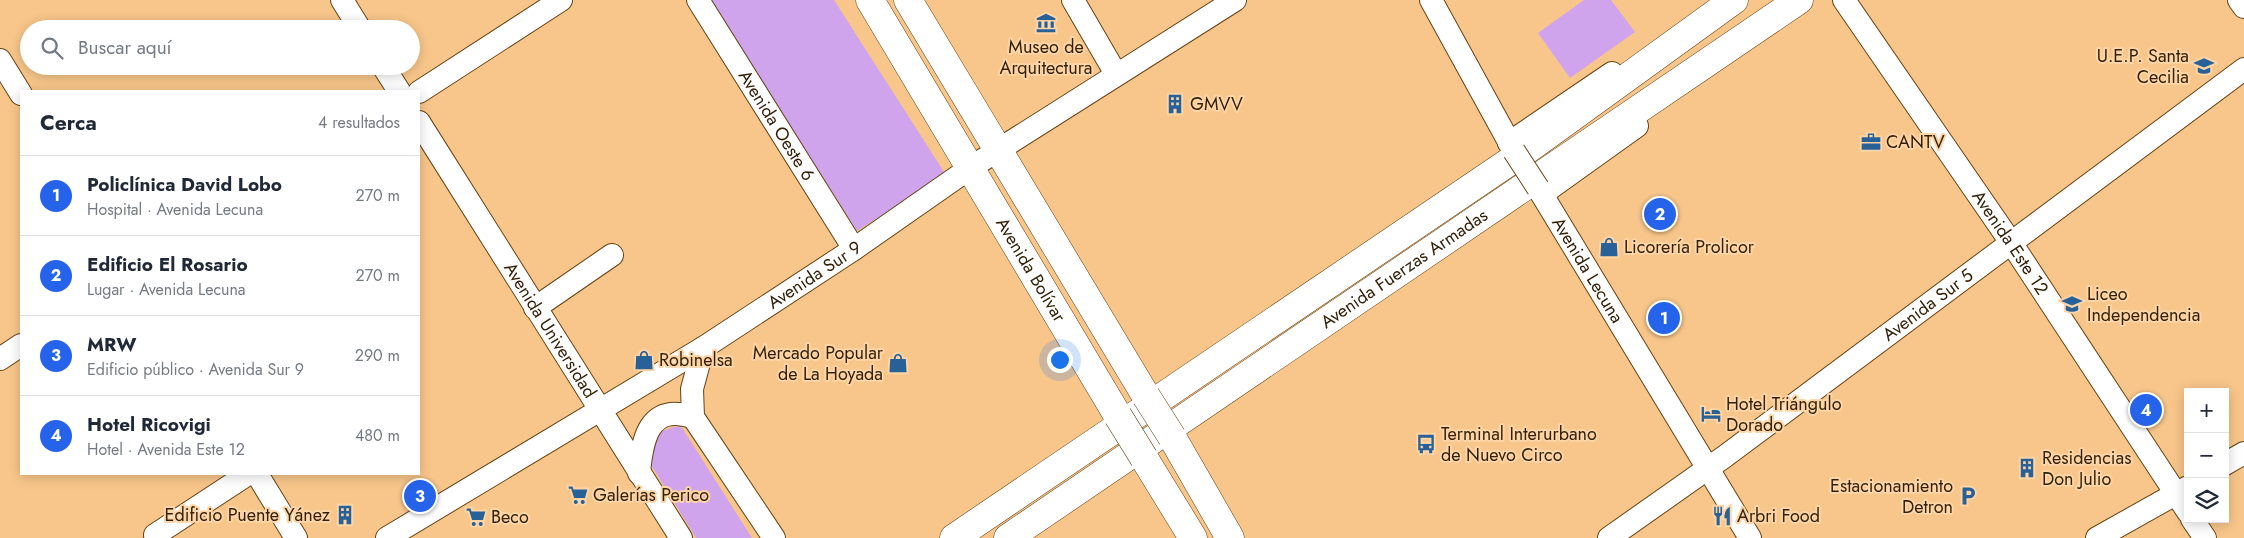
<!DOCTYPE html>
<html lang="es">
<meta charset="utf-8">
<style>
:root{--surface:#fff;--page:#f6f6f7;--text:#1f2937;--muted:#747a83;--line:#e0e1e3;--accent:#2563eb}
body{margin:0;font-family:Jost,sans-serif;background:var(--page);color:var(--text)}
.controls{position:absolute;right:15px;bottom:15px;display:grid;overflow:hidden;border-radius:0px;box-shadow:0 2px 12px #0003}
.controls button{width:45px;height:45px;display:grid;place-items:center;padding:0;border:0;border-bottom:1px solid var(--line);background:var(--surface);color:var(--text);font:25px sans-serif}
.you{position:absolute;left:1059px;top:359px;width:18px;height:18px;margin:-12px;border:4px solid #fff;border-radius:50%;background:#1a73e8;box-shadow:0 0 0 8px #1a73e833}
.badge{display:grid;place-items:center;width:32px;height:32px;border-radius:50%;background:var(--accent);color:#fff;font-size:16px;font-weight:700}
.pin{position:absolute;translate:-50% -50%;border:2px solid #fff;box-shadow:0 1px 5px #0006}
.list{margin:0;padding:0;list-style:none}
h2{display:flex;justify-content:space-between;align-items:center;height:65px;margin:0;padding:0 20px;font-size:21px}
h2 small{font-size:16px;font-weight:400;color:var(--muted)}
.list li{display:grid;grid-template-columns:32px 1fr auto;gap:15px;align-items:center;box-sizing:border-box;height:80px;padding:0 20px;border-top:1px solid var(--line)}
.list b{display:block;font-size:19px;white-space:nowrap}
.list p{margin:0;font-size:16px;white-space:nowrap;color:var(--muted)}
.list em{font-size:16px;font-style:normal;color:var(--muted)}
.icon{flex:none;width:28px;height:28px;fill:none;stroke:currentColor;stroke-width:2;stroke-linecap:round;stroke-linejoin:round}
.map{position:relative;flex:none;width:2244px;height:538px;overflow:hidden}
.search{position:absolute;background:var(--surface);box-shadow:0 2px 12px #0003;left:20px;top:20px;width:400px;height:55px;display:flex;align-items:center;gap:12px;box-sizing:border-box;padding:0 18px;border-radius:28px;color:var(--muted);font-size:19px}
.panel{position:absolute;background:var(--surface);box-shadow:0 2px 12px #0003;left:20px;top:90px;width:400px;height:385px;border-radius:0px}
.map>svg:first-child{display:block}
.green{fill:#cfa4ed}
.lines{fill:none;stroke-linecap:round;stroke-linejoin:round}
.minor-casing{stroke:#654315;stroke-width:24}
.major-casing{stroke:#654315;stroke-width:29}
.minor{stroke:#fff;stroke-width:22}
.major{stroke:#fff;stroke-width:28}
.minor-bridge-casing{stroke:#654315;stroke-width:24;stroke-linecap:butt}
.major-bridge-casing{stroke:#654315;stroke-width:29;stroke-linecap:butt}
.minor-bridge{stroke:#fff;stroke-width:22}
.major-bridge{stroke:#fff;stroke-width:28}
.labels{text-anchor:middle;dominant-baseline:central;stroke-width:4;stroke-linejoin:round;paint-order:stroke}
.poi-label{font-size:18px;fill:#311f06;stroke:#fed5a6;text-anchor:start}
.street-label{font-size:18px;fill:#311f06;stroke:#fed5a6}
</style>
<div class="map">
<svg width="2244" height="538" viewBox="0 0 2244 538">
<rect width="100%" height="100%" fill="#f8c68a"/>
<path class="green" d="M710 0H834L946 175 857 231Z
M1584 0H1611L1635 32 1570 78 1538 33Z
M681 426 752 538H696L645 455C656 436 658 429 681 426Z"/>
<g class="lines">
<defs>
<g id="minor">
<path d="M342 0 360 29"/>
<path id="s1" d="M698 0 854 249"/>
<path d="M1073 0 1116 74"/>
<path d="M1431 0 1514 151"/>
<path id="s2" d="M1844 0 2012 244 2188 512"/>
<path d="M2239 0 2244 7"/>
<path d="M0 60 21 94"/>
<path d="M383 66 399 91"/>
<path d="M419 92 561 0"/>
<path id="s3" d="M419 122 681 538"/>
<path d="M1509 143 1612 73"/>
<path id="s4" d="M1538 188 1750 538"/>
<path d="M1542 194 1637 126"/>
<path d="M535 308 612 255"/>
<path d="M703 348 692 389 693 417 774 538"/>
<path d="M0 359 21 345"/>
<path d="M2225 464 2244 453"/>
<path d="M639 473C642 439 649 403 693 417"/>
<path d="M257 474 296 538"/>
<path d="M2192 519 2205 538"/>
<path d="M155 535 248 474"/>
<path id="s5" d="M387 538 703 348 854 249 970 168 1235 0"/>
<path id="s6" d="M1609 538 1724 457 2244 69"/>
<path d="M2097 538 2188 487"/>
</g>
<g id="major">
<path id="s7" d="M870 0 1118 416"/>
<path d="M908 0 1146 396"/>
<path d="M1172 437 1230 538"/>
<path d="M1144 458 1193 538"/>
<path d="M954 538 1531 147 1734 0"/>
<path id="s8" d="M1008 538 1799 0"/>
</g>
</defs>
<use href="#minor" class="minor-casing"/>
<use href="#major" class="major-casing"/>
<use href="#minor" class="minor"/>
<use href="#major" class="major"/>
<defs>
<path id="minor-bridge" d="M1514 151 1538 188"/>
<path id="major-bridge" d="M1146 396 1172 437
M1118 416 1144 458"/>
</defs>
<use href="#minor-bridge" class="minor-bridge-casing"/>
<use href="#major-bridge" class="major-bridge-casing"/>
<use href="#minor-bridge" class="minor-bridge"/>
<use href="#major-bridge" class="major-bridge"/>
</g>
<defs>
<symbol id="museum-bare" viewBox="-9 -9 18 18"><path d="M0-6L6-3V-2H-6V-3ZM-5-1h2V3h-2ZM-1-1h2V3h-2ZM3-1h2V3H3ZM-6 4H6V6H-6Z" fill="#286098" stroke="#fed5a6" stroke-width="2.5" paint-order="stroke"/></symbol>
<symbol id="school-bare" viewBox="-9 -9 18 18"><path d="M0-5L7-2L0 1L-7-2ZM-4 1L0 2.5L4 1V4Q0 6-4 4Z" fill="#286098" stroke="#fed5a6" stroke-width="2.5" paint-order="stroke"/></symbol>
<symbol id="building-bare" viewBox="-9 -9 18 18"><path d="M-4-6H4V6H1V3H-1V6H-4ZM-2.5-4.3h1.7v1.8h-1.7ZM.8-4.3h1.7v1.8H.8ZM-2.5-1h1.7V.8h-1.7ZM.8-1h1.7V.8H.8Z" fill="#286098" stroke="#fed5a6" stroke-width="2.5" paint-order="stroke"/></symbol>
<symbol id="office-bare" viewBox="-9 -9 18 18"><path d="M-6-3h4V-5.5h4V-3h4V5H-6ZM-1-4.5V-3h2v-1.5ZM-6 0V1H6V0Z" fill="#286098" stroke="#fed5a6" stroke-width="2.5" paint-order="stroke"/></symbol>
<symbol id="shop-bare" viewBox="-9 -9 18 18"><path d="M-5-2.5h2.3a2.7 3.5 0 0 1 5.4 0H5L5.5 6h-11ZM-1.5-2.5h3a1.5 2.3 0 0 0-3 0Z" fill="#286098" stroke="#fed5a6" stroke-width="2.5" paint-order="stroke"/></symbol>
<symbol id="hotel-bare" viewBox="-9 -9 18 18"><path d="M-6-4.5h1.5V1H6V5H4.5V3h-9V5H-6ZM-4 0a1.8 1.8 0 1 1 3.6 0ZM.5 0V-2.5h3Q6-2.5 6 0Z" fill="#286098" stroke="#fed5a6" stroke-width="2.5" paint-order="stroke"/></symbol>
<symbol id="bus-bare" viewBox="-9 -9 18 18"><path d="M-5-6H5V4H4V6H2V4H-2V6H-4V4H-5ZM-3.5-4V0h7V-4ZM-3.5 1.2v1.5H-2V1.2ZM2 1.2v1.5H3.5V1.2Z" fill="#286098" stroke="#fed5a6" stroke-width="2.5" paint-order="stroke"/></symbol>
<symbol id="supermarket-bare" viewBox="-9 -9 18 18"><path d="M-6-5.5h2.5l.6 2H6L4.5 2H-2.5L-4.4-4H-6ZM-1.5 3.2a1.3 1.3 0 1 0 .1 0ZM3 3.2a1.3 1.3 0 1 0 .1 0Z" fill="#286098" stroke="#fed5a6" stroke-width="2.5" paint-order="stroke"/></symbol>
<symbol id="parking-bare" viewBox="-9 -9 18 18"><path d="M-3.5-5.5H1a3.5 3.5 0 0 1 0 7H-1V5.5H-3.5ZM-1-3.4V-.6H.8a1.4 1.4 0 0 0 0-2.8Z" fill="#286098" stroke="#fed5a6" stroke-width="2.5" paint-order="stroke"/></symbol>
<symbol id="restaurant-bare" viewBox="-9 -9 18 18"><path d="M-5-6h1v4h1v-4h1v4h1v-4h1v5L-1.5 .5V6h-2V.5L-5-1ZM5-6V6H3V1.5H1.5Q1.5-4 5-6Z" fill="#286098" stroke="#fed5a6" stroke-width="2.5" paint-order="stroke"/></symbol>
</defs>
<g fill-rule="evenodd">
<use href="#museum-bare" x="1032" y="9" width="28" height="28"/>
<use href="#school-bare" x="2190" y="52" width="28" height="28"/>
<use href="#building-bare" x="1161" y="90" width="28" height="28"/>
<use href="#office-bare" x="1857" y="128" width="28" height="28"/>
<use href="#shop-bare" x="1595" y="233" width="28" height="28"/>
<use href="#school-bare" x="2058" y="290" width="28" height="28"/>
<use href="#shop-bare" x="630" y="346" width="28" height="28"/>
<use href="#shop-bare" x="884" y="349" width="28" height="28"/>
<use href="#hotel-bare" x="1697" y="400" width="28" height="28"/>
<use href="#bus-bare" x="1412" y="430" width="28" height="28"/>
<use href="#building-bare" x="2013" y="454" width="28" height="28"/>
<use href="#supermarket-bare" x="564" y="481" width="28" height="28"/>
<use href="#parking-bare" x="1954" y="482" width="28" height="28"/>
<use href="#building-bare" x="331" y="501" width="28" height="28"/>
<use href="#restaurant-bare" x="1708" y="502" width="28" height="28"/>
<use href="#supermarket-bare" x="462" y="503" width="28" height="28"/>
</g>
<g class="labels">
<g class="poi-label">
<text x="1046" y="47" text-anchor="middle">Museo de<tspan x="1046" dy="21">Arquitectura</tspan></text>
<text x="2189" y="56" text-anchor="end">U.E.P. Santa<tspan x="2189" dy="21">Cecilia</tspan></text>
<text x="1190" y="104">GMVV</text>
<text x="1886" y="142">CANTV</text>
<text x="1624" y="247">Licorería Prolicor</text>
<text x="2087" y="294">Liceo<tspan x="2087" dy="21">Independencia</tspan></text>
<text x="883" y="353" text-anchor="end">Mercado Popular<tspan x="883" dy="21">de La Hoyada</tspan></text>
<text x="659" y="360">Robinelsa</text>
<text x="1726" y="404">Hotel Triángulo<tspan x="1726" dy="21">Dorado</tspan></text>
<text x="1441" y="434">Terminal Interurbano<tspan x="1441" dy="21">de Nuevo Circo</tspan></text>
<text x="2042" y="458">Residencias<tspan x="2042" dy="21">Don Julio</tspan></text>
<text x="1953" y="486" text-anchor="end">Estacionamiento<tspan x="1953" dy="21">Detron</tspan></text>
<text x="593" y="495">Galerías Perico</text>
<text x="330" y="515" text-anchor="end">Edificio Puente Yánez</text>
<text x="1737" y="516">Arbri Food</text>
<text x="491" y="517">Beco</text>
</g>
<g class="street-label">
<text stroke="none"><textPath href="#s1" startOffset="148">Avenida Oeste 6</textPath></text>
<text stroke="none"><textPath href="#s2" startOffset="294">Avenida Este 12</textPath></text>
<text stroke="none"><textPath href="#s7" startOffset="314">Avenida Bolívar</textPath></text>
<text stroke="none"><textPath href="#s8" startOffset="479">Avenida Fuerzas Armadas</textPath></text>
<text stroke="none"><textPath href="#s4" startOffset="96">Avenida Lecuna</textPath></text>
<text stroke="none"><textPath href="#s5" startOffset="502">Avenida Sur 9</textPath></text>
<text stroke="none"><textPath href="#s6" startOffset="395">Avenida Sur 5</textPath></text>
<text stroke="none"><textPath href="#s3" startOffset="246">Avenida Universidad</textPath></text>
</g>
</g>
</svg>
<div class="controls">
<button>+</button>
<button>−</button>
<button><svg class="icon" aria-label="layers" viewBox="0 0 24 24"><path d="M12 4l9 5-9 5-9-5zM3 14l9 5 9-5"/></svg></button>
</div>
<div class="you"></div>
<div class="pin badge" style="left:1664px;top:318px">1</div>
<div class="pin badge" style="left:1660px;top:214px">2</div>
<div class="pin badge" style="left:420px;top:496px">3</div>
<div class="pin badge" style="left:2146px;top:410px">4</div>
<div class="search"><svg class="icon" aria-label="search" viewBox="0 0 24 24"><circle cx="10" cy="10" r="6"/><path d="M15 15l6 6"/></svg>Buscar aquí</div>
<section class="panel">
<h2>Cerca<small>4 resultados</small></h2>
<ul class="list">
<li><span class="badge">1</span><div><b>Policlínica David Lobo</b><p>Hospital · Avenida Lecuna</p></div><em>270 m</em></li>
<li><span class="badge">2</span><div><b>Edificio El Rosario</b><p>Lugar · Avenida Lecuna</p></div><em>270 m</em></li>
<li><span class="badge">3</span><div><b>MRW</b><p>Edificio público · Avenida Sur 9</p></div><em>290 m</em></li>
<li><span class="badge">4</span><div><b>Hotel Ricovigi</b><p>Hotel · Avenida Este 12</p></div><em>480 m</em></li>
</ul>
</section>
</div>
